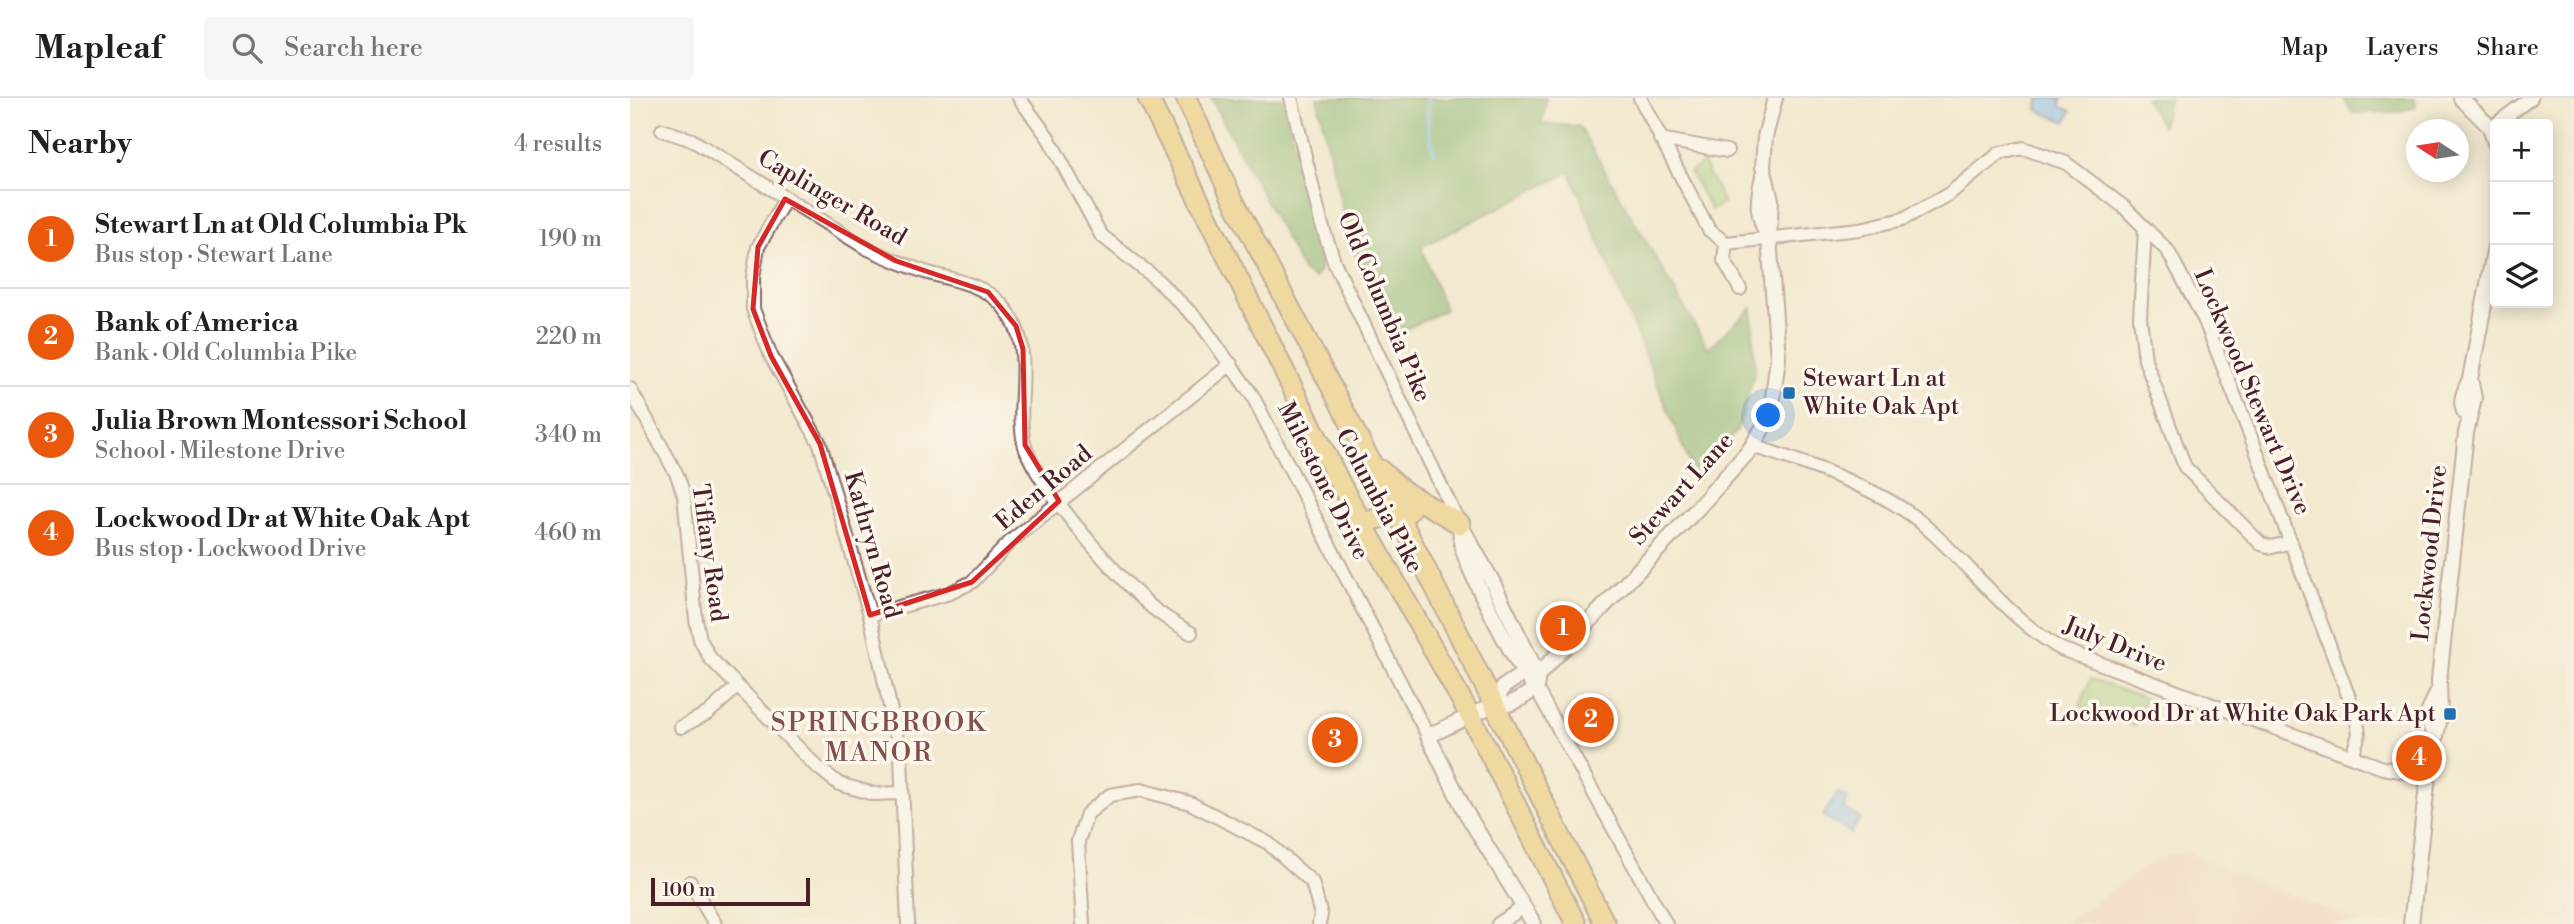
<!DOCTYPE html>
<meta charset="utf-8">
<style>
:root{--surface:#fff;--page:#f6f6f6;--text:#202124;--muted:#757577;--line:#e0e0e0;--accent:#ea580c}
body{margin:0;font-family:"Libre Bodoni",serif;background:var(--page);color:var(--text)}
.controls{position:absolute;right:21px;top:21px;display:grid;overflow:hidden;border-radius:7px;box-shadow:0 4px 18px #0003}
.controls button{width:63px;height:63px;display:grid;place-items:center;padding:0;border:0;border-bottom:2px solid var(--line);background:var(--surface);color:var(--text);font:35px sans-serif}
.compass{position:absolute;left:1776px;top:21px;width:63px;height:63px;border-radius:50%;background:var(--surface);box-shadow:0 4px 18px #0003;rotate:282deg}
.scale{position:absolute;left:21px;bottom:18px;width:159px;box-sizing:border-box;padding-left:7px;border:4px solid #4a1f2b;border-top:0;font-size:19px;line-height:24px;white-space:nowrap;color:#4a1f2b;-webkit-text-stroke:5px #fbf7ec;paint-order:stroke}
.you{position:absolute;left:1139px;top:318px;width:24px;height:24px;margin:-18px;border:5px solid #fff;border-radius:50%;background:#1a73e8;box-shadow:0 0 0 10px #1a73e833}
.badge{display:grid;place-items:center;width:46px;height:46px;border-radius:50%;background:var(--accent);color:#fff;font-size:23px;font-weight:700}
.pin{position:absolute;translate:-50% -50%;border:4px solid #fff;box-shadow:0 2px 7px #0006}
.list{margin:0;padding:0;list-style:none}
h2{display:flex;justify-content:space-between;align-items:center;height:91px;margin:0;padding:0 28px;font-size:30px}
h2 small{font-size:23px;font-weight:400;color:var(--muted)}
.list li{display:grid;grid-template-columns:46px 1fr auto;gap:21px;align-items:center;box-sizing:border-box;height:98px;padding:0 28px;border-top:2px solid var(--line)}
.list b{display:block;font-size:26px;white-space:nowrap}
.list p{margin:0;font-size:23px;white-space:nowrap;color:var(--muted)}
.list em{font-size:23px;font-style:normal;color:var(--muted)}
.icon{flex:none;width:38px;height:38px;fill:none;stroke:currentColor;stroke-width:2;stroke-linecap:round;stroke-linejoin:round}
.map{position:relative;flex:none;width:1944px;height:826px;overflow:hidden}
header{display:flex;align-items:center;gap:42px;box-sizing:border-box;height:98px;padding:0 35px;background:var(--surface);border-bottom:2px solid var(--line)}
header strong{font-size:33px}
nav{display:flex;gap:38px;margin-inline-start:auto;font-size:24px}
.search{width:490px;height:63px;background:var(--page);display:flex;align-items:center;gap:18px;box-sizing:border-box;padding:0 24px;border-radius:7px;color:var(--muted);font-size:26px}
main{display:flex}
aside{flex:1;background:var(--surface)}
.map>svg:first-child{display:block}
.built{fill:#f2d4be}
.green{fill:#9ccc7a;stroke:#737652;stroke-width:2}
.forest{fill:#7db06a;stroke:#64684a;stroke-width:2}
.water{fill:#84bdf5;stroke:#676e90;stroke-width:2}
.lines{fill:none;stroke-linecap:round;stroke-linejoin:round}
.stream{stroke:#84bdf5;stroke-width:3.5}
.minor-casing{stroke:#856665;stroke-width:16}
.tertiary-casing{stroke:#856665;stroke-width:18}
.trunk-casing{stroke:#856665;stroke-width:23}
.minor{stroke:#fff;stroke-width:12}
.tertiary{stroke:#fff;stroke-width:14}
.trunk{stroke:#ecc669;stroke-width:19}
.marked{fill:none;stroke:#d62828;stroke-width:5;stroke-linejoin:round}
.poi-dot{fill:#1f6fb2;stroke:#fbf7ec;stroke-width:2.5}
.labels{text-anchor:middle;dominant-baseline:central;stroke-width:7;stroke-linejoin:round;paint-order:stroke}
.street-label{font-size:24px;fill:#4a1f2b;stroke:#fbf7ec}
.poi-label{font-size:24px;fill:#4a1f2b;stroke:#fbf7ec;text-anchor:start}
.neighbourhood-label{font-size:26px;letter-spacing:2px;fill:#834f4d;stroke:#fbf7ec}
</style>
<header>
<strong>Mapleaf</strong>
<div class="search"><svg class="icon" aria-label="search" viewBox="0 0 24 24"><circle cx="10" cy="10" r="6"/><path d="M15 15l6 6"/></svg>Search here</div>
<nav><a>Map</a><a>Layers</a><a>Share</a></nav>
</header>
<main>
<aside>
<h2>Nearby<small>4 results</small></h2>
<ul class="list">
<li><span class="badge">1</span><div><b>Stewart Ln at Old Columbia Pk</b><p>Bus stop · Stewart Lane</p></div><em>190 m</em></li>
<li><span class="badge">2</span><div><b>Bank of America</b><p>Bank · Old Columbia Pike</p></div><em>220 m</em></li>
<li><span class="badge">3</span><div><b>Julia Brown Montessori School</b><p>School · Milestone Drive</p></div><em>340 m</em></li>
<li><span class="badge">4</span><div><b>Lockwood Dr at White Oak Apt</b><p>Bus stop · Lockwood Drive</p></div><em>460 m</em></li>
</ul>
</aside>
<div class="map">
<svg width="1944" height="826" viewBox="0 0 1944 826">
<rect width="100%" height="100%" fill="#fbf7ec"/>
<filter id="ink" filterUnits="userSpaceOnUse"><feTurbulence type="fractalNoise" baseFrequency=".0143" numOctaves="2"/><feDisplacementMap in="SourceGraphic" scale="14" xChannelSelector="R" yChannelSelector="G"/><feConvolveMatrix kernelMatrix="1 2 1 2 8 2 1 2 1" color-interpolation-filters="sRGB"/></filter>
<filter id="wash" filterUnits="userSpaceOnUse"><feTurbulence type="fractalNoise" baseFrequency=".00686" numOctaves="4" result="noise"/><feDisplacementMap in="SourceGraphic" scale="28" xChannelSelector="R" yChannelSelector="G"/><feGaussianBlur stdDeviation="1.57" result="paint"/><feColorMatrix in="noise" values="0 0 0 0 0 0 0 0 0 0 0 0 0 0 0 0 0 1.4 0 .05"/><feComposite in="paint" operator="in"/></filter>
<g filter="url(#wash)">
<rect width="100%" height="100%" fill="#f3e9d0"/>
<path class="built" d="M1556 754 1651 794 1735 826H1434L1529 760Z"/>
<path class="green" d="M1073 65 1094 105 1081 112 1060 74Z
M1460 581 1515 600 1505 628 1450 608Z"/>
<path class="forest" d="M581 0H652L691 148 690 173 684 181 673 173Z
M687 0H916L912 26 949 28 1078 250 1122 210 1125 273 1108 330 1067 383 940 74 791 149 815 212 760 239 718 137Z
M1515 0H1540L1532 28Z
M1713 0H1785L1786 9 1766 14 1723 15Z"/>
<path class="water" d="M1410 0H1432L1430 8 1441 13 1436 24 1407 12Z
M1208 694 1218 701 1213 710 1230 720 1221 735 1193 718Z"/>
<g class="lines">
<path class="stream" d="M798 0V27L804 55"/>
</g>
</g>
<g filter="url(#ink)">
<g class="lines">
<defs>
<path id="minor" d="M389 0 418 39 471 137 525 180 569 223 622 297 798 638
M661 0 691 124 705 166 827 421
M1010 0 1079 132 1096 145 1230 131 1273 121 1319 96 1370 55 1393 50 1436 65 1494 109 1538 153 1575 223 1621 339 1726 618 1729 636 1722 658
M1866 26 1901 0
M32 32 62 42 236 150C256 159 275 167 295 174 322 182 352 185 372 207 408 246 384 299 394 345 403 384 483 473 513 501 527 515 544 525 561 535
M1030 41 1097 53
M155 101 128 149 123 179V211L141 258 190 346 240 517 271 659 278 826
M1515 130 1510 219 1515 262 1555 369 1631 446 1642 449 1661 444
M1096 145 1094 162 1110 191
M0 291 47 377 54 397 66 522 70 541 80 560 185 667 209 686 244 696 270 695
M1122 348C1170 363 1250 391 1288 422 1338 463 1375 519 1431 551L1753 670 1798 678
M240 517 320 495 342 484 381 443 601 266
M906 590 1036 826
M51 629 78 615 106 590
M60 784 85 826
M453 826 448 743 457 716 480 697 511 692 560 705 638 745 682 784 691 817 689 826
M868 826 894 809"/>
<path id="tertiary" d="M1831 0 1860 29 1865 45
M1133 78C1127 103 1126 117 1139 140
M1839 321C1827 307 1833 296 1840 281L1865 149
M830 426C831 433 830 441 832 448 838 472 889 575 906 590
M832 430 862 483 908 577
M865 606 873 589 894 575
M1805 641 1797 618 1807 595
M904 826 835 713 798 638 865 606H879L890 601 906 590 908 577 1067 411 1119 353 1134 328 1143 299 1148 260 1139 140 1141 102 1133 69 1135 39 1145 0
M1781 826 1799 670 1810 619 1809 582 1836 335 1844 300 1840 281"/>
<path id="trunk" d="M518 0 712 389 841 619 946 826
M556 0 601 98 767 414 975 826
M750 372 773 393 830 426
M733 428 743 422 779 413"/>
</defs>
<use href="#minor" class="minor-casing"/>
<use href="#tertiary" class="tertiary-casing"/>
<use href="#trunk" class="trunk-casing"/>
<use href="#minor" class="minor"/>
<use href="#tertiary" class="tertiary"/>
<use href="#trunk" class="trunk"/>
</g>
</g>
<path d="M0 0H1944V826H0ZM155 101 266 163 358 194 386 228 393 251 395 347 429 403 342 484 240 517 190 346 141 258 123 211 128 149Z" fill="#f3e9d0" fill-opacity=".55" fill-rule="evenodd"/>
<path class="marked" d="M155 101 266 163 358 194 386 228 393 251 395 347 429 403 342 484 240 517 190 346 141 258 123 211 128 149Z"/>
<g class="poi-dot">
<rect x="1152" y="288" width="14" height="14" rx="3.5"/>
<rect x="1813" y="609" width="14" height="14" rx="3.5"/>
</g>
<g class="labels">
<g class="street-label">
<text transform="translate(202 100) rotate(30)">Caplinger Road</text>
<text transform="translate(754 209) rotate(67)">Old Columbia Pike</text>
<text transform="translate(1622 294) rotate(67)">Lockwood Stewart Drive</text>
<text transform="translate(693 383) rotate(63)">Milestone Drive</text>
<text transform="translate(414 390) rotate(-40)">Eden Road</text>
<text transform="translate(1052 391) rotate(-48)">Stewart Lane</text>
<text transform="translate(749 403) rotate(62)">Columbia Pike</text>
<text transform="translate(242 447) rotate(74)">Kathryn Road</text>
<text transform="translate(79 455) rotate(82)">Tiffany Road</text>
<text transform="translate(1800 455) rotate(-84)">Lockwood Drive</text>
<text transform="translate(1485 547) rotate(22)">July Drive</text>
</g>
<g class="poi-label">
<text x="1173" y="281">Stewart Ln at<tspan x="1173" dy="28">White Oak Apt</tspan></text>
<text x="1806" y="616" text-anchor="end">Lockwood Dr at White Oak Park Apt</text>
</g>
<g class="neighbourhood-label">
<text x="249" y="625">SPRINGBROOK<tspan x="249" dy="30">MANOR</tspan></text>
</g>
</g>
</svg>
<div class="controls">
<button>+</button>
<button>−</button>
<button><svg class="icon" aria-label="layers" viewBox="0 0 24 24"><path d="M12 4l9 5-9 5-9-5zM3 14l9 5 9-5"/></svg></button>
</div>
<svg class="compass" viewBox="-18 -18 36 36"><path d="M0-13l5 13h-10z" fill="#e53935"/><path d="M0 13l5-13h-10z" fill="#757577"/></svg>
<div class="scale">100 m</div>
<div class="you"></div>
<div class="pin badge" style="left:933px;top:530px">1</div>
<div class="pin badge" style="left:961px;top:622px">2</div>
<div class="pin badge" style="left:705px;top:642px">3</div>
<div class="pin badge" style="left:1789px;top:660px">4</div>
</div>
</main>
